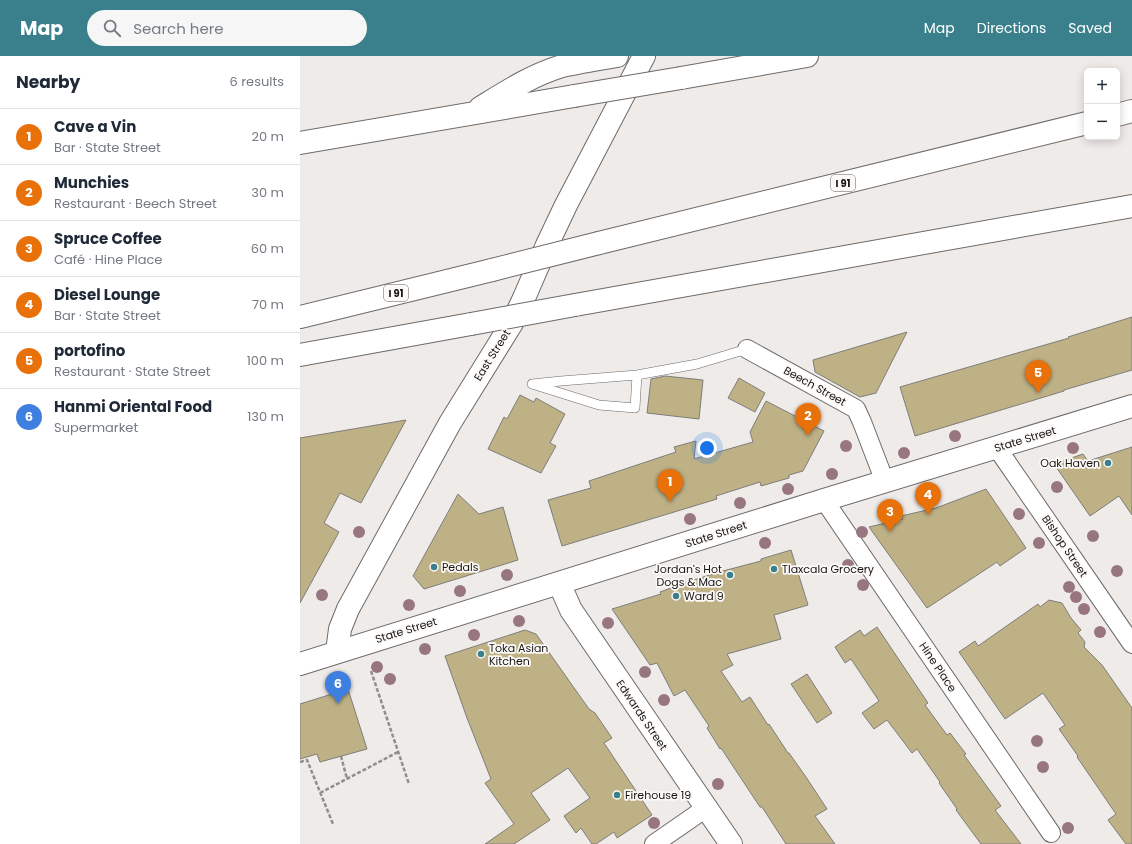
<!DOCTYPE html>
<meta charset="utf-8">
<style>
:root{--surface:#fff;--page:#f6f6f7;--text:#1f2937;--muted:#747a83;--line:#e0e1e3;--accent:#3a808c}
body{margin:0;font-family:Poppins,sans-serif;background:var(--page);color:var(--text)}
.controls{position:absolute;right:12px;top:12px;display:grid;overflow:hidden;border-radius:6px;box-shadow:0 2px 10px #0003}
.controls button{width:36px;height:36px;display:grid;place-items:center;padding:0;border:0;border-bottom:1px solid var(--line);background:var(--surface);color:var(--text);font:20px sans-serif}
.you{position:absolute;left:407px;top:392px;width:14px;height:14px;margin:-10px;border:3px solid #fff;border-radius:50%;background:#1a73e8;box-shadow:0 0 0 6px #1a73e833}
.badge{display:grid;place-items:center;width:26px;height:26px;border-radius:50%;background:var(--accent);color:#fff;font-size:13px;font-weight:700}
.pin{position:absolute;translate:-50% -33px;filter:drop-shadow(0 1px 2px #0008)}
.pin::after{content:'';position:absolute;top:21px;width:14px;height:12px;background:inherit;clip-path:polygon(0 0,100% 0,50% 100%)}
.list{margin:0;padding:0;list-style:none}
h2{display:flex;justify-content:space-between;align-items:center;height:52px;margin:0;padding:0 16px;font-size:17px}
h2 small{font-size:13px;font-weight:400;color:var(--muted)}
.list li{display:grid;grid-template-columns:26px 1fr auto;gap:12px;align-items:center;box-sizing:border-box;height:56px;padding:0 16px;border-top:1px solid var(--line)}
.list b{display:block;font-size:15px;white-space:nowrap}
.list p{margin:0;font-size:13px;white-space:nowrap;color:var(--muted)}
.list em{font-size:13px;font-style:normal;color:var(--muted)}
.icon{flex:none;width:22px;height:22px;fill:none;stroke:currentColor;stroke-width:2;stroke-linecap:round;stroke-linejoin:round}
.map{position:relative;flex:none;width:832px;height:788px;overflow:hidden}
header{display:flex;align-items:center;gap:24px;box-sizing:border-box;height:56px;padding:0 20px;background:var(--accent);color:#fff}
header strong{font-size:19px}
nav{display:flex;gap:22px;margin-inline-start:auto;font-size:14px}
.search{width:280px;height:36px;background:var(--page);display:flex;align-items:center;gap:10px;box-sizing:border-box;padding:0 14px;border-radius:22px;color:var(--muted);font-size:15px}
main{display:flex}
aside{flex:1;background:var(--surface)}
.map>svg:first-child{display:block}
.building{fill:#bfb186;stroke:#7e7d7a}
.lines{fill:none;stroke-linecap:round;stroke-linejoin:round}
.lane-casing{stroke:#6d6a68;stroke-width:10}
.street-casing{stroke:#6d6a68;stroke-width:20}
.secondary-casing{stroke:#6d6a68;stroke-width:24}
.highway-casing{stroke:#6d6a68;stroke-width:24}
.path{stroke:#908e8d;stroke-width:2.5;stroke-dasharray:4 2;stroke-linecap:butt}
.lane{stroke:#fff;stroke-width:9}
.street{stroke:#fff;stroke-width:18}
.secondary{stroke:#fff;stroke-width:22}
.highway{stroke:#fff;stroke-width:22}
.highway-bridge-casing{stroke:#6d6a68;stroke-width:24;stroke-linecap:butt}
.highway-bridge{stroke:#fff;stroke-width:22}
.tree{fill:#987680}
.poi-dot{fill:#3a808c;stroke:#fcf9f6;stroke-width:1.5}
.labels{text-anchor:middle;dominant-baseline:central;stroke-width:3.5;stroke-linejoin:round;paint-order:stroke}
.shield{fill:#fcf9f6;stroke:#5b5958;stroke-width:1}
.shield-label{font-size:10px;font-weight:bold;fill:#161515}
.street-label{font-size:11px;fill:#161515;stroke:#fcf9f6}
.poi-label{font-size:11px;fill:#161515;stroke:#fcf9f6;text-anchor:start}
</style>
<header>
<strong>Map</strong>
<div class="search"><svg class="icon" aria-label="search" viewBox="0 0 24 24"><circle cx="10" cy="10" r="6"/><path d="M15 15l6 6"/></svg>Search here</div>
<nav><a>Map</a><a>Directions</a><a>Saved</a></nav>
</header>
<main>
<aside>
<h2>Nearby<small>6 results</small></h2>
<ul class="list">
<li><span class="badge" style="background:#e8710a">1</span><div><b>Cave a Vin</b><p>Bar · State Street</p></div><em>20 m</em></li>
<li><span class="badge" style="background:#e8710a">2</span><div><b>Munchies</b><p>Restaurant · Beech Street</p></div><em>30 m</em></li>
<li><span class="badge" style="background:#e8710a">3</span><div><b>Spruce Coffee</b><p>Café · Hine Place</p></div><em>60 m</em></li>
<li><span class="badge" style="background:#e8710a">4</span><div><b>Diesel Lounge</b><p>Bar · State Street</p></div><em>70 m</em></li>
<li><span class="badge" style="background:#e8710a">5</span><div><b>portofino</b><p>Restaurant · State Street</p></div><em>100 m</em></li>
<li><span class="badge" style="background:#3f7fe0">6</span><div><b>Hanmi Oriental Food</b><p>Supermarket</p></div><em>130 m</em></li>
</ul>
</aside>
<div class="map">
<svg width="832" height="788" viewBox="0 0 832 788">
<rect width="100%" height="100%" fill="#eeebe9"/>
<path class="building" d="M832 261V314L764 334V335L615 380 600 331 769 282 768 281Z
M607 276 576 337 560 341 515 316 513 304Z
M365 320 403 324 399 363 347 357 351 323Z
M439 322 465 337 455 356 428 342Z
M220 339 234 346 236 342 265 358 250 387 256 390 241 417 188 393 204 361 207 363Z
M466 345 524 375 503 415 489 419V422L461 430 460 426 416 440 417 443 262 490 248 444 291 432 289 425 376 396 374 391 396 385 394 403 453 386 450 376Z
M106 364 61 447 40 437 24 467 39 476 0 547V382Z
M832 391V459L819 440 790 460 754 408 783 398 788 405Z
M686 433 726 492 700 510 697 506 627 552 569 471 603 463 601 460 636 452Z
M158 438 179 458 203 451 218 504 124 533 113 520Z
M491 494 508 549 474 559 481 583 427 598 433 609 421 615 442 646 450 641 468 669 469 668 488 697H489L506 721 527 753 515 760 535 788H486L462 751H460L421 692 420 693 407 672 409 670 385 634 374 640 357 607 350 609 312 553 361 538 360 536 387 526 423 515 461 505V503Z
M749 544 762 547 771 562 781 574 778 577 785 586 784 591 802 609 832 652V788H826L808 764 816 758 777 701 778 700 759 673 765 669 743 637 705 663 659 596 675 585 678 590 738 548 740 551Z
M577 571 628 647 625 649 647 679 650 677 666 698 664 699 701 750 695 754 721 788H681L656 754 657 753 639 727 640 726 617 693 612 697 587 664 574 673 562 657 579 645 551 603 545 607 535 591 560 574 564 580Z
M225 574 236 578 289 653 295 657 312 682 304 687 352 759 317 782 314 776 296 788H292L281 772 276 777 264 760 290 742 268 712 231 737 250 764 214 788H185L214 768 185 727 191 723 167 662 145 600Z
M507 618 532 657 517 667 491 628Z
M48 633 67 693 20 706 17 698 0 703V648Z"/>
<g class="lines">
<defs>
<path id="lane" d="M337 319 335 352 299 349 232 328 261 325 337 319 397 308 447 293"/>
<path id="street" d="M447 293 556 353 562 366 585 426
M697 392 832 588
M524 444 751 777
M354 788 406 752"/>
<path id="secondary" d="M259 527 271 554 431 788
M37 596 40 573 48 553 150 367 212 267 224 242 247 189 266 149 344 0
M0 608 524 444 832 350"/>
<path id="highway" d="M381 22 507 0
M180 52C206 36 232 19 262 10 280 6 299 3 317 0
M817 59 832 55
M0 87 274 40
M299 187 787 67
M275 249 832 150
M0 261 192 214
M0 299 171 268"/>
</defs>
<use href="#lane" class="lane-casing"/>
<use href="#street" class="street-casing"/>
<use href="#secondary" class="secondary-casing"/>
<use href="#highway" class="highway-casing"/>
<path class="path" d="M71 615 109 728
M41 700 47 723
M0 706 7 704 33 768
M20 737 98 696"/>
<use href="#lane" class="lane"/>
<use href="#street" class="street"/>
<use href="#secondary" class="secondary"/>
<use href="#highway" class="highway"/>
<defs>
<path id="highway-bridge" d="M274 40 381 22
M192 214 299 187
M171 268 275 249"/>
</defs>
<use href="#highway-bridge" class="highway-bridge-casing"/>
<use href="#highway-bridge" class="highway-bridge"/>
</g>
<g class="tree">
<circle cx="655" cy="380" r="6"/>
<circle cx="546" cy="390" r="6"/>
<circle cx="773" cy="392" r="6"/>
<circle cx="604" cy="397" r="6"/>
<circle cx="532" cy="418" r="6"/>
<circle cx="757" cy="431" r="6"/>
<circle cx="488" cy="433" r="6"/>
<circle cx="440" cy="447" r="6"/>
<circle cx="719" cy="458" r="6"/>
<circle cx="390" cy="463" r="6"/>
<circle cx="59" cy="476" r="6"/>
<circle cx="562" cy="476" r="6"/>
<circle cx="793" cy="480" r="6"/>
<circle cx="465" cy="487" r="6"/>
<circle cx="739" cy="487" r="6"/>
<circle cx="548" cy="509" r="6"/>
<circle cx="817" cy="515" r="6"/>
<circle cx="207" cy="519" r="6"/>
<circle cx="563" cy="529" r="6"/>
<circle cx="769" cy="531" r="6"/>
<circle cx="160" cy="535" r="6"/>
<circle cx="22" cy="539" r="6"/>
<circle cx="776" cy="541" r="6"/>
<circle cx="109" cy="549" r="6"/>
<circle cx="784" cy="553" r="6"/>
<circle cx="219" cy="565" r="6"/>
<circle cx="308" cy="567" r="6"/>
<circle cx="800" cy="576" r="6"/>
<circle cx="174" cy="579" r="6"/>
<circle cx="125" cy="593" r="6"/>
<circle cx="77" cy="611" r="6"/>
<circle cx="345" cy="616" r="6"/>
<circle cx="39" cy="622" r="6"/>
<circle cx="90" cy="623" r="6"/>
<circle cx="364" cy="644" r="6"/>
<circle cx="737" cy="685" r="6"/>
<circle cx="743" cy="711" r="6"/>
<circle cx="418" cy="728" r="6"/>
<circle cx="354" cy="767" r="6"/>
<circle cx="768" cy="772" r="6"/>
</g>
<g class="poi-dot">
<circle cx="808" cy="407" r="4"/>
<circle cx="134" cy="511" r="4"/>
<circle cx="474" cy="513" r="4"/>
<circle cx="430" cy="519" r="4"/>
<circle cx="376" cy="540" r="4"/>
<circle cx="181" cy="598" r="4"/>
<circle cx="317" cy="739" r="4"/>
</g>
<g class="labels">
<g class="shield">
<rect x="531" y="119" width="24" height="16" rx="3"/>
<rect x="84" y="229" width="24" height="16" rx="3"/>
</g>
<g class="shield-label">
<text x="543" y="127">I 91</text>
<text x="96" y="237">I 91</text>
</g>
<g class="street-label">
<text transform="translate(192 299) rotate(-58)">East Street</text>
<text transform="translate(515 330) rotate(29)">Beech Street</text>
<text transform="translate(725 383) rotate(-17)">State Street</text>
<text transform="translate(416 478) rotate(-18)">State Street</text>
<text transform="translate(765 490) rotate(56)">Bishop Street</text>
<text transform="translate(106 574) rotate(-17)">State Street</text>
<text transform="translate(638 611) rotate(56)">Hine Place</text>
<text transform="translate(342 659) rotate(56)">Edwards Street</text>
</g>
<g class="poi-label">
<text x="800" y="407" text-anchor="end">Oak Haven</text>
<text x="142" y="511">Pedals</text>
<text x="422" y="513" text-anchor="end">Jordan's Hot<tspan x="422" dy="13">Dogs &amp; Mac</tspan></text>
<text x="482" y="513">Tlaxcala Grocery</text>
<text x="384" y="540">Ward 9</text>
<text x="189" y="592">Toka Asian<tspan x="189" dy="13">Kitchen</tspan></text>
<text x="325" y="739">Firehouse 19</text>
</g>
</g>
</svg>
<div class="controls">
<button>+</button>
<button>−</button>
</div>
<div class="you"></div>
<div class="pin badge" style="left:370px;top:446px;background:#e8710a">1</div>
<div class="pin badge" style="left:508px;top:380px;background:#e8710a">2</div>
<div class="pin badge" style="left:590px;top:476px;background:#e8710a">3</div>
<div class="pin badge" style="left:628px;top:459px;background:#e8710a">4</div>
<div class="pin badge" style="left:738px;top:337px;background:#e8710a">5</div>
<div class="pin badge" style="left:38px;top:648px;background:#3f7fe0">6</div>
</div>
</main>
